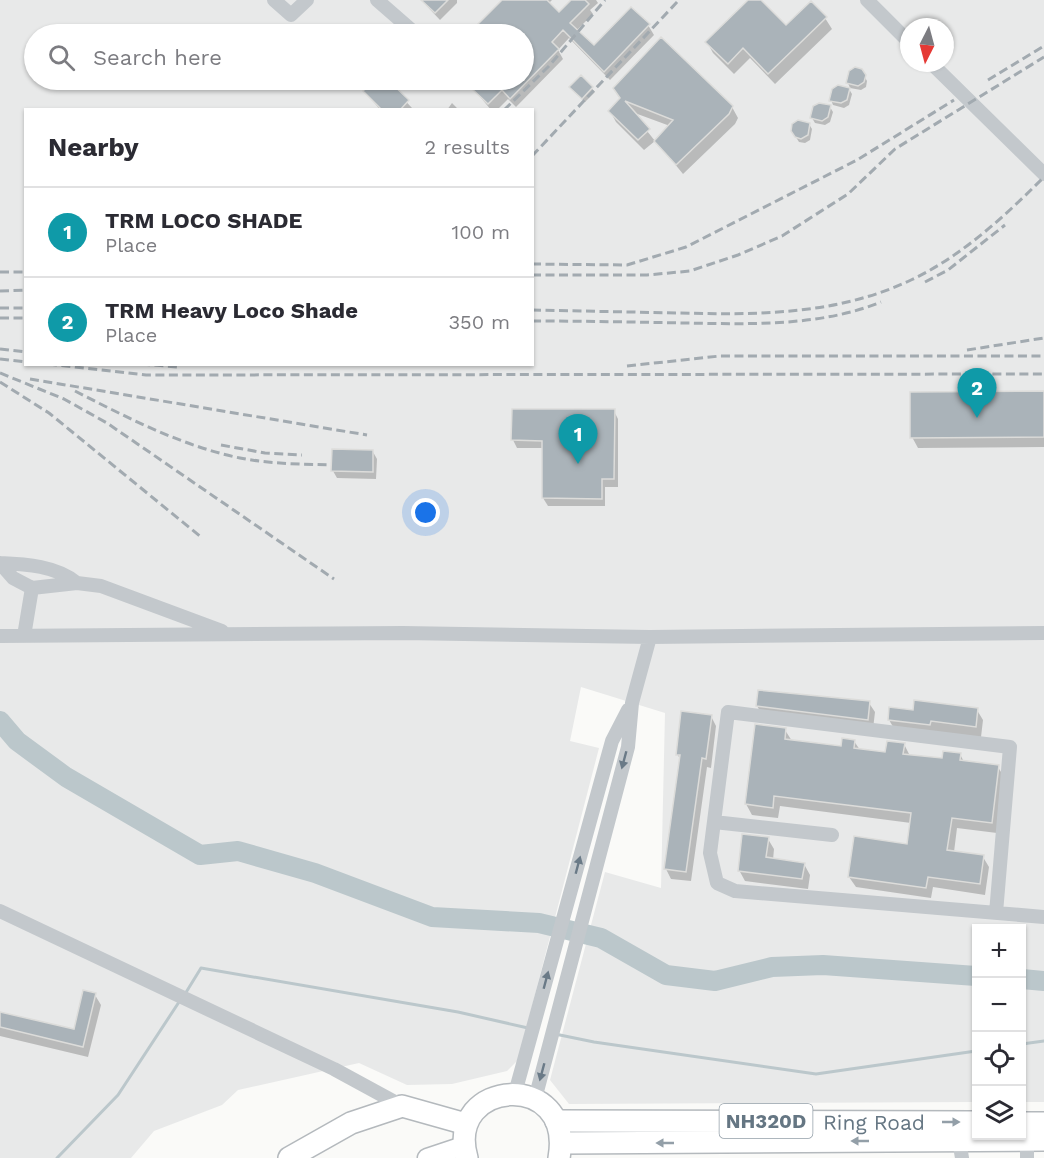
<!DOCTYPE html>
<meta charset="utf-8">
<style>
:root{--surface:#fff;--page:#f7f7f7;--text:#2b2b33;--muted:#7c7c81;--line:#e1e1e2;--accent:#e4572e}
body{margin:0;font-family:"Work Sans",sans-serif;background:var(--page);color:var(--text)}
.controls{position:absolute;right:18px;bottom:18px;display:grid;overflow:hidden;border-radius:0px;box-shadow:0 2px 4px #0004}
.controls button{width:54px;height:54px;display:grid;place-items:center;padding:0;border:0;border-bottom:2px solid var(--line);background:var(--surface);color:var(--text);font:30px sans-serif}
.compass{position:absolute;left:900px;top:18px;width:54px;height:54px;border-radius:50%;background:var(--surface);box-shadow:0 2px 4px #0004;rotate:186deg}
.you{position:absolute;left:426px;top:513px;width:21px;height:21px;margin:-15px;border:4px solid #fff;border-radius:50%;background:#1a73e8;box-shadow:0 0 0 9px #1a73e833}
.badge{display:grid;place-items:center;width:39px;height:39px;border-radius:50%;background:var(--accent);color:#fff;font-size:20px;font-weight:700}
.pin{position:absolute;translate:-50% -50px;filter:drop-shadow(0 2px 3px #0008)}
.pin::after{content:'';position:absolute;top:32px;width:21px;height:18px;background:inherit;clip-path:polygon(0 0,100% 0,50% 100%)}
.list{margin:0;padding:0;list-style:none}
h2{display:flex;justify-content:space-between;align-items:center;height:78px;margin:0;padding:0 24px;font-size:26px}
h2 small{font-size:20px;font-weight:400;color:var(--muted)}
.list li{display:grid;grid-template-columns:39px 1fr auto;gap:18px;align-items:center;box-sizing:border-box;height:90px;padding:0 24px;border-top:2px solid var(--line)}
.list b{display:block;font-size:22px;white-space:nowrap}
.list p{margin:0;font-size:20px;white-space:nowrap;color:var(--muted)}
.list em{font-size:20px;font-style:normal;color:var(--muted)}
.icon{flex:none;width:33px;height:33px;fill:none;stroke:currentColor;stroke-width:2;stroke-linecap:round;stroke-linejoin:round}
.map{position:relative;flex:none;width:1044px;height:1158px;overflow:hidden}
.search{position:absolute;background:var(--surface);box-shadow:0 2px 4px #0004;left:24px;top:24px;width:510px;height:66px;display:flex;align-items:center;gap:15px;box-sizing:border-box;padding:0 21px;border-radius:33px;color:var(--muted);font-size:22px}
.panel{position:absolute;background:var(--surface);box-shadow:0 2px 4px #0004;left:24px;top:108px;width:510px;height:258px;border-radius:0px}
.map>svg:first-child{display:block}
.built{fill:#e8e9e9;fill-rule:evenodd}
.shadow{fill:#0003}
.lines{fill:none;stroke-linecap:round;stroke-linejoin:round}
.stream{stroke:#bbc7cb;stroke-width:3}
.river{stroke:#bbc7cb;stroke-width:20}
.building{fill:#aab3b9;stroke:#dcdcda;stroke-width:1.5}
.major-casing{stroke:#b5babe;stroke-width:21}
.highway-casing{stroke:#b4b9bd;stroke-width:24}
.minor{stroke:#c3c8cc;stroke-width:14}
.major{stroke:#fff;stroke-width:18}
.highway{stroke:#fff;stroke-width:21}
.rail{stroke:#a2aab0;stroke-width:3;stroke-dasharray:9 4.5;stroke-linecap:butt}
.oneway{fill:#6a7a87}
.oneway2{fill:#939fa8}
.labels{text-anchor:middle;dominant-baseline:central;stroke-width:6;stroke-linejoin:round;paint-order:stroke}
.shield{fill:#fff;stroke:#939fa8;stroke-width:1.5}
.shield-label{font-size:20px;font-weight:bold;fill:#657683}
.street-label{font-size:21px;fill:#657683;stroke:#fff}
</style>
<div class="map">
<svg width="1044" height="1158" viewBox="0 0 1044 1158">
<rect width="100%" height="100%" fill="#fafaf8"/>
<path class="built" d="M0 0H1044V1102H1022V928H976V1102L569 1104 550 1080 605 872 661 888 665 713 581 687 570 741 599 748 518 1060 507 1071 452 1084 407 1085 359 1063 238 1090 222 1105 154 1131 131 1158H0ZM909 27H945V63H909ZM34 34H524V80H34ZM26 110H532V364H26Z"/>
<path class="shadow" d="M421 0H457V3L440 20Z
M504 0H552L548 4 559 14 573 0H596L598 3 590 10 593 14 576 31 594 47 648 25 654 35 610 80 569 38 558 50 563 59 516 107 508 99 497 110H491L472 87 479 80H524V34H483L478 26Z
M750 0H759L786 27 825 18 832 29 775 84 750 58 734 74 713 53 707 42Z
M861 70 867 81 866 87 861 90 850 88 848 83Z
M581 77 595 92 585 102 574 91Z
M376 80H386L412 108 380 110 365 91Z
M849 89 852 94 849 105 844 108 833 105 831 100Z
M622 99 732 107 738 118 735 124 683 174 656 141 670 126 632 112 655 141 644 150 616 122 610 111Z
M452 103 459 110H447Z
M830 107 833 112 830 122 825 125 815 123 812 118Z
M809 124 812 129 810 140 805 143 799 142 792 131Z
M1044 393V447L918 448 912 437Z
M614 411 618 419V487H605V506H548L543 498 544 448H517L513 440Z
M373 452 377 459 376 479 337 478 333 471Z
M869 703 875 712 873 729 763 716 757 706Z
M977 710 983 720 981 737 895 730 889 720 914 712Z
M711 716 716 726 711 768 707 767 691 881 671 879 666 869 681 760 677 754Z
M785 730 792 741 843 748 854 741 860 750 887 754 904 744 910 756 943 760 960 754 964 762 998 767 1004 777 997 833 957 828 954 852 983 857 989 867 985 895 933 887 931 898 856 887 849 877 908 845 911 823 780 806 778 818 752 815 746 804Z
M768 839 774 849 773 860 804 864 810 875 808 889 745 881 739 870Z
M95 995 101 1005 88 1057 0 1036V1013L75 1031Z"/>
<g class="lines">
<path class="stream" d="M185 994 201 968 458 1012 528 1028
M555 1034 594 1042 816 1074 976 1051
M1022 1044 1044 1041
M57 1158 118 1095 179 1002"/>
<path class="river" d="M0 721 17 741 66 777 200 855 238 851 315 873 432 917 539 923 601 938 666 975 715 981 772 967 823 965 976 976
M1022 979 1044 981"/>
</g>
<path class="building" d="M421 0H448L435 13Z
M502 0H547L559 12 571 0H585L589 4 570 23 594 45 631 7 650 24 604 72 563 30 552 42 559 49 510 99 502 90 488 104 470 87 477 80H524V34H484L476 26Z
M748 0H761L786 25 811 1 827 17 768 74 743 48 728 64 705 42Z
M661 37 733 106 729 114 676 165 654 141 673 120 625 101 650 129 638 140 608 111 620 98 613 88Z
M855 67 862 69 866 75 864 82 858 86 846 83 849 71Z
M581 75 593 87 582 99 569 87Z
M374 80H388L409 100 400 110H382L363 91Z
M838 85 850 88 847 100 841 103 829 101 832 89Z
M819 103 831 105 828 117 822 121 810 118 813 106Z
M798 120 810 123 808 135 801 139 795 137 791 131 792 124Z
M1044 391V437L910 438V392Z
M512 409H615L614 479H602V499L542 498V441L511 440Z
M332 449 373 450V472L331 471Z
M758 690 870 701 868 720 756 706Z
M914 700 978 708 976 727 931 721 930 725 888 720 889 707 913 710Z
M681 711 712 715 706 759 702 758 686 872 664 869 680 755H676Z
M755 724 786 728 785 739 841 746 842 738 855 740 854 748 885 752 887 741 905 743 903 754 942 758 943 751 961 753 960 760 999 765 992 823 952 818 947 850 984 855 980 884 928 877 926 888 848 877 854 836 907 844 911 813 774 796 773 808 745 804Z
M742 834 769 837 766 857 805 863 802 879 738 871Z
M83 990 96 993 83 1047 0 1027V1012L74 1029Z"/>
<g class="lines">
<defs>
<path id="major" d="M427 1158 463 1146"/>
<g id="highway">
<path id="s1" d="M556 1121 976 1122"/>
<path d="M1022 1123H1044"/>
<path d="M561 1143 1044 1140"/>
<path d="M289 1158 351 1123 402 1106 466 1124"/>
<path d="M467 1158C444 1078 575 1069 559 1158"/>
</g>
</defs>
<use href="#major" class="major-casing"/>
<use href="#highway" class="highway-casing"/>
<path class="minor" d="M274 0 291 15 307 0
M377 0 416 34
M867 0 909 42
M931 63 1044 174
M0 563C26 564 57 566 77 583
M0 563 13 578 32 588
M0 636 403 633 650 637 1044 633
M24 636 32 588 77 583 101 586 222 631
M714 822 832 835
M0 911 334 1069 402 1106
M996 913 1010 747 728 712 710 853 717 883 735 891 1044 917
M515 1093 612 741 628 710
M535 1099 628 747 632 703 650 637
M959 1140 962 1158
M1027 1140V1158"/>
<use href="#major" class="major"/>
<use href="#highway" class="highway"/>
<path class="rail" d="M988 80 1044 46
M504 110 549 66 605 0
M532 156 679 0
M532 264 627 265 686 247 857 160 954 100
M0 272H26
M532 275H647L690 271 738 255 782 236 848 194 895 149 1044 57
M925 282 948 270 1005 225
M0 291 26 290
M0 308H26
M532 310C581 311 630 312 679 313 759 315 837 315 911 280 962 256 1005 216 1044 177
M0 318H26
M532 321C583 321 633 322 683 323 749 324 819 327 881 302
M0 349 26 352
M967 350 1044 338
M0 359 26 362
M48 364 146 375 1044 374
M141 364 177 367
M627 366 720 356H1044
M0 373 64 399 107 423 334 579
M30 379 367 435
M0 382 49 413 201 537
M75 391C128 418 182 446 240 458 270 464 301 464 331 465
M221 445 265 453 302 455"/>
</g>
<defs><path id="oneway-solid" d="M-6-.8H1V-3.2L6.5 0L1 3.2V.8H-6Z" transform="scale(1.5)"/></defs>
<g class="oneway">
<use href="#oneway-solid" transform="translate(624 760) rotate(105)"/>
<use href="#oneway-solid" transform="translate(578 865) rotate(-75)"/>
<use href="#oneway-solid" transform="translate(546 980) rotate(-75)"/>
<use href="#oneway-solid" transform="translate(542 1072) rotate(105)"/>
</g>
<g class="oneway2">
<use href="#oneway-solid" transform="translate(951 1122)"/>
<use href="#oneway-solid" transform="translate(860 1141) rotate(180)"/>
<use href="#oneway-solid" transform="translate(665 1143) rotate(180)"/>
</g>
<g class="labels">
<rect class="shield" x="719.5" y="1104" width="93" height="34" rx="4.5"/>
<g class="shield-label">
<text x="766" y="1121">NH320D</text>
</g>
<g class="street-label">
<text stroke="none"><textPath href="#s1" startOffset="318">Ring Road</textPath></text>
</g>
</g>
</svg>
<div class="controls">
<button>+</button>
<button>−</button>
<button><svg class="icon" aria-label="locate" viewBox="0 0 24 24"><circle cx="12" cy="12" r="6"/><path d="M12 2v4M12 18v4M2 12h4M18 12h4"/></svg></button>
<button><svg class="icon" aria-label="layers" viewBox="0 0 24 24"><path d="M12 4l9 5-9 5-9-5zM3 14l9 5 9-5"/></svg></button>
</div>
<svg class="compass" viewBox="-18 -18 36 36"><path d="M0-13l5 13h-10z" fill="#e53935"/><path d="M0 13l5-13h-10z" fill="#7c7c81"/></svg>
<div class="you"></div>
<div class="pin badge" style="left:578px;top:464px;background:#0f9aa8">1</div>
<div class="pin badge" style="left:977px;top:418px;background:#0f9aa8">2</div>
<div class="search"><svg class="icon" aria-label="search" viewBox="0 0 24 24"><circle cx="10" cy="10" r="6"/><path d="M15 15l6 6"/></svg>Search here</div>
<section class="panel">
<h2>Nearby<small>2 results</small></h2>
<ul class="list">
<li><span class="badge" style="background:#0f9aa8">1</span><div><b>TRM LOCO SHADE</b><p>Place</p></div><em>100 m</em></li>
<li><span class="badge" style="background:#0f9aa8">2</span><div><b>TRM Heavy Loco Shade</b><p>Place</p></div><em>350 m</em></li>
</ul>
</section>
</div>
